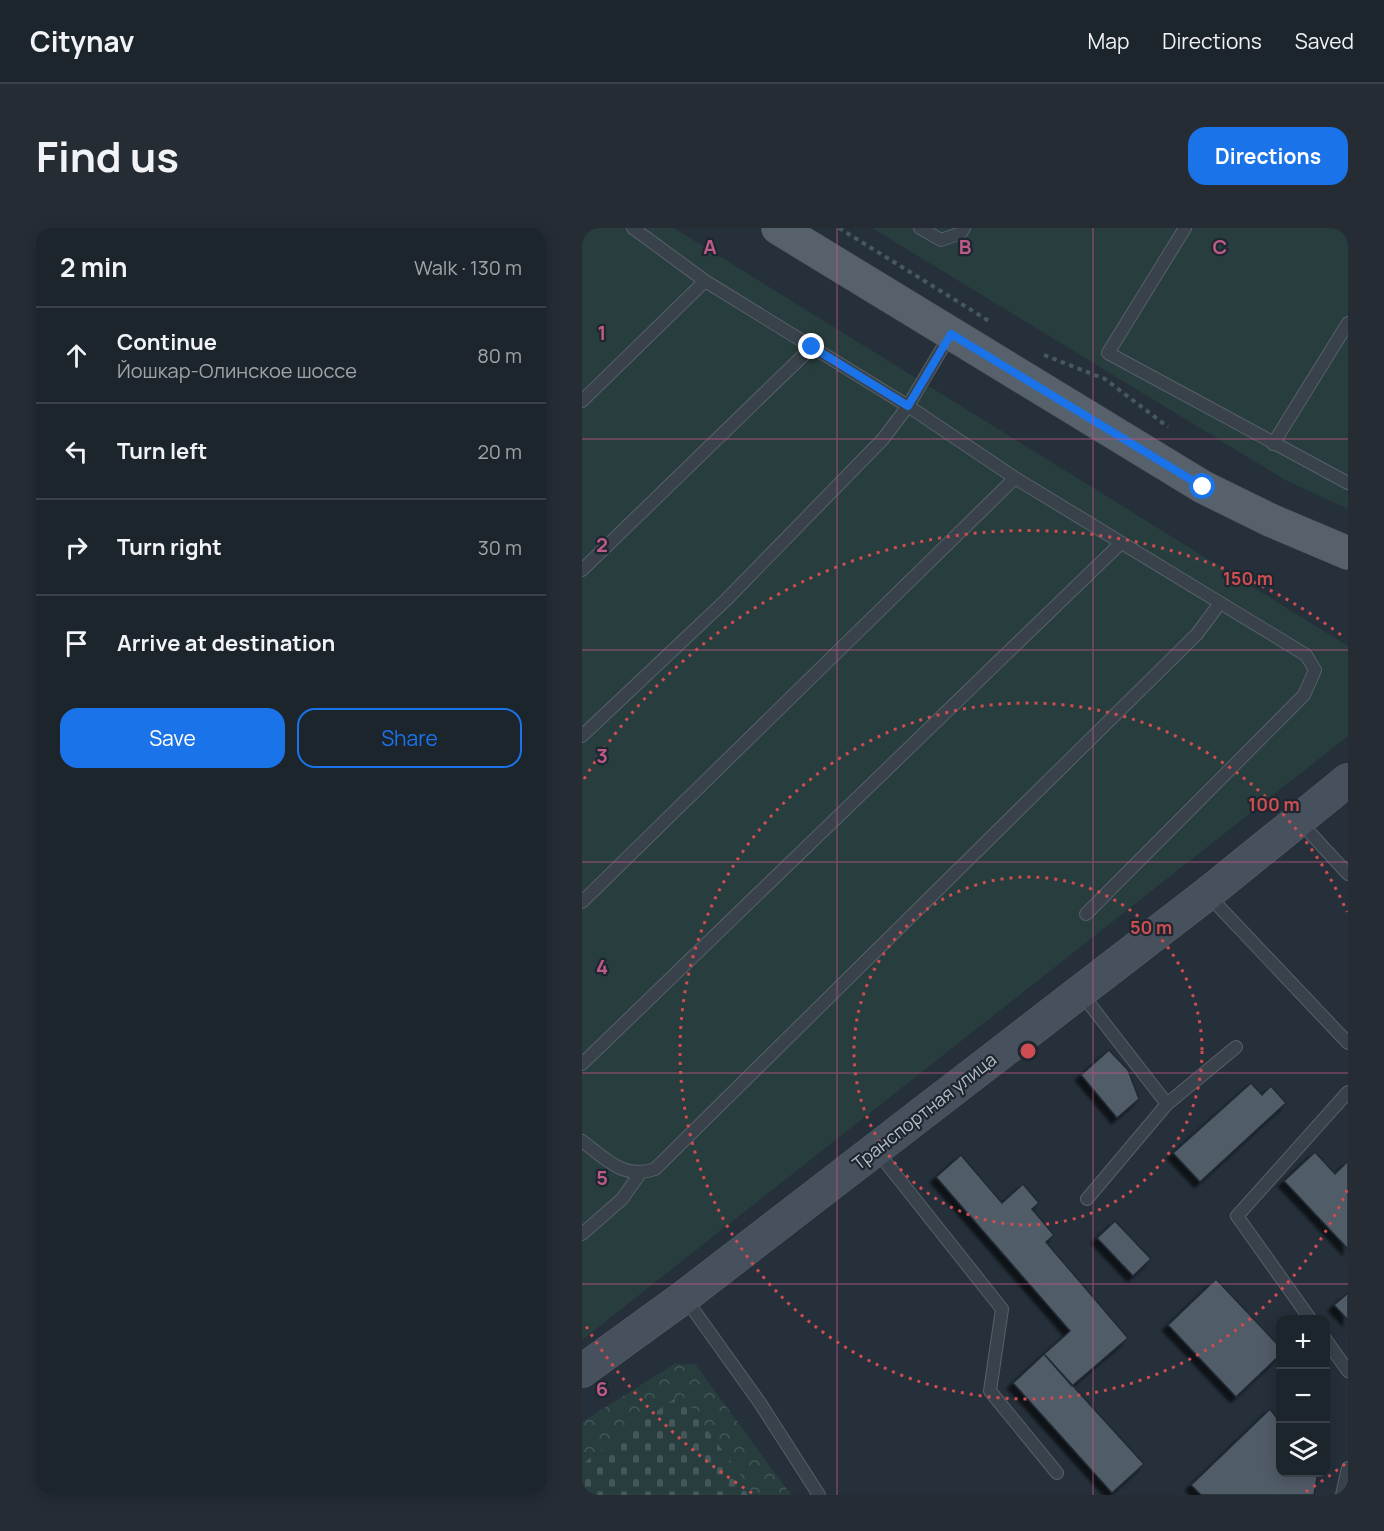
<!DOCTYPE html>
<meta charset="utf-8">
<style>
:root{--surface:#1c242c;--page:#252c34;--text:#f1f3f6;--muted:#a0a4a9;--line:#3a4148;--accent:#1a73e8}
body{margin:0;font-family:Manrope,sans-serif;background:var(--page);color:var(--text)}
.controls{position:absolute;right:18px;bottom:18px;display:grid;overflow:hidden;border-radius:12px;box-shadow:0 3px 15px #0003}
.controls button{width:54px;height:54px;display:grid;place-items:center;padding:0;border:0;border-bottom:2px solid var(--line);background:var(--surface);color:var(--text);font:30px sans-serif}
.stop{position:absolute;width:18px;height:18px;margin:-14px;border:4px solid #1a73e8;border-radius:50%;background:#fff}
.stop.end{background:#1a73e8;border-color:#fff;box-shadow:0 2px 6px #0008}
.list{margin:0;padding:0;list-style:none}
h2{display:flex;justify-content:space-between;align-items:center;height:78px;margin:0;padding:0 24px;font-size:26px}
h2 small{font-size:20px;font-weight:400;color:var(--muted)}
.list li{display:grid;grid-template-columns:39px 1fr auto;gap:18px;align-items:center;box-sizing:border-box;height:96px;padding:0 24px;border-top:2px solid var(--line)}
.list b{display:block;font-size:22px;white-space:nowrap}
.list p{margin:0;font-size:20px;white-space:nowrap;color:var(--muted)}
.list em{font-size:20px;font-style:normal;color:var(--muted)}
.actions{display:flex;gap:12px;padding:18px 24px}
.actions a{flex:1;padding:14px 0;border:2px solid var(--accent);border-radius:18px;text-align:center;font-size:21px;color:var(--accent)}
.actions .main{background:var(--accent);color:#fff}
.icon{flex:none;width:33px;height:33px;fill:none;stroke:currentColor;stroke-width:2;stroke-linecap:round;stroke-linejoin:round}
.map{position:relative;flex:none;width:766px;height:1267px;overflow:hidden;border-radius:18px}
header{display:flex;align-items:center;gap:36px;box-sizing:border-box;height:84px;padding:0 30px;background:var(--surface);border-bottom:2px solid var(--line)}
header strong{font-size:28px}
nav{display:flex;gap:33px;margin-inline-start:auto;font-size:21px}
.intro{display:flex;align-items:center;justify-content:space-between;box-sizing:border-box;height:144px;padding:0 36px}
h1{margin:0;font-size:42px}
.button{padding:15px 27px;border-radius:18px;background:var(--accent);color:#fff;font-size:21px;font-weight:700}
main{display:flex;gap:36px;padding:0 36px}
aside{flex:1;background:var(--surface);border-radius:18px;box-shadow:0 3px 15px #0003}
.map>svg:first-child{display:block}
.forest{fill:url(#forest-crowns)}
.cemetery{fill:url(#cemetery-stones)}
.green{fill:#283d3d}
.lines{fill:none;stroke-linecap:round;stroke-linejoin:round}
.stream{stroke:#3c4f63;stroke-width:7}
.building{fill:#515c69;stroke:#202932;stroke-width:1.5;filter:url(#shadow)}
.lane-casing{stroke:#576069;stroke-width:14}
.secondary-casing{stroke:#576069;stroke-width:34}
.primary-casing{stroke:#424b54;stroke-width:34}
.path{stroke:#475a5b;stroke-width:4;stroke-dasharray:4.5 4.5;stroke-linecap:butt}
.lane{stroke:#39424b;stroke-width:12}
.secondary{stroke:#47515e;stroke-width:33}
.primary{stroke:#57616b;stroke-width:33}
.route{stroke:#1a73e8;stroke-width:8}
.grid{fill:none;stroke:#bd5a86;stroke-width:1.5;stroke-opacity:0.55}
.ring{fill:none;stroke:#ce4d50;stroke-width:3;stroke-dasharray:3 6}
.labels{text-anchor:middle;dominant-baseline:central;stroke-width:4.5;stroke-linejoin:round;paint-order:stroke}
.street-label{font-size:18px;fill:#b5bdc7;stroke:#1e2730}
.grid-label{font-size:20px;text-anchor:middle;font-weight:bold;fill:#bd5a86;stroke:#1e2730;stroke-width:4.5;stroke-linejoin:round;paint-order:stroke}
.centre{fill:#ce4d50;stroke:#1e2730;stroke-width:3}
.ring-label{font-size:18px;text-anchor:middle;font-weight:bold;fill:#ce4d50;stroke:#1e2730;stroke-width:4.5;stroke-linejoin:round;paint-order:stroke}
</style>
<header>
<strong>Citynav</strong>
<nav><a>Map</a><a>Directions</a><a>Saved</a></nav>
</header>
<div class="intro"><h1>Find us</h1><a class="button">Directions</a></div>
<main>
<aside>
<h2>2 min<small>Walk · 130 m</small></h2>
<ul class="list">
<li><svg class="icon" aria-label="ahead" viewBox="0 0 24 24"><path d="M12 20V5M6 11l6-6 6 6"/></svg><div><b>Continue</b><p>Йошкар-Олинское шоссе</p></div><em>80 m</em></li>
<li><svg class="icon" aria-label="left" viewBox="0 0 24 24"><path d="M17 20v-9H6M10 6l-5 5 5 5"/></svg><div><b>Turn left</b></div><em>20 m</em></li>
<li><svg class="icon" aria-label="right" viewBox="0 0 24 24"><path d="M7 20v-9h11M14 6l5 5-5 5"/></svg><div><b>Turn right</b></div><em>30 m</em></li>
<li><svg class="icon" aria-label="arrive" viewBox="0 0 24 24"><path d="M6 21V4h12l-3 4 3 4H6"/></svg><div><b>Arrive at destination</b></div></li>
</ul>
<div class="actions"><a class="main">Save</a><a>Share</a></div>
</aside>
<div class="map">
<svg width="766" height="1267" viewBox="0 0 766 1267">
<defs>
<pattern id="forest-crowns" width="20" height="18" patternUnits="userSpaceOnUse" patternTransform="scale(1.5)"><rect width="20" height="18" fill="#283d3d"/><path d="M2 6a3 3 0 1 1 6 0M12 15a3 3 0 1 1 6 0" fill="none" stroke="#455758"/></pattern>
<pattern id="cemetery-stones" width="16" height="16" patternUnits="userSpaceOnUse" patternTransform="scale(1.5)"><rect width="16" height="16" fill="#283d3d"/><path d="M2 7V4a2 2 0 0 1 4 0v3zM10 15v-3a2 2 0 0 1 4 0v3z" fill="#455758"/></pattern>
<filter id="shadow"><feDropShadow dx="-5.5" dy="5.5" stdDeviation="1.5" flood-color="#0009"/></filter>
</defs>
<rect width="100%" height="100%" fill="#25303b"/>
<path class="forest" d="M92 1136H113L209 1267H0V1194Z"/>
<path class="cemetery" d="M99 1166 173 1267H0V1236Z"/>
<path class="green" d="M0 0H92L766 418V508L0 1112Z
M290 0H766V281L703 252Z"/>
<g class="lines">
<path class="stream" d="M0 1261 6 1267"/>
</g>
<path class="building" d="M527 822 546 842 557 871 535 890 499 847Z
M669 855 680 867 689 858 704 875 618 954 591 925Z
M733 924 753 946 766 933V1021L702 953Z
M379 927 420 975 441 956 457 975 450 981 472 1007 464 1014 546 1110 490 1158 462 1126 488 1103 354 949Z
M533 993 569 1031 551 1048 515 1010Z
M634 1051 698 1119V1127L654 1169 586 1097Z
M766 1065V1092L752 1077Z
M462 1126 562 1236 530 1265 431 1155Z
M688 1181 698 1194V1244H736L732 1267H619L609 1257Z"/>
<g class="lines">
<defs>
<path id="lane" d="M51 0 123 53 326 178 368 107
M338 0 359 12 379 5 382 0
M603 0 526 125 766 255
M0 173 123 53
M691 216 766 95
M0 342 230 119
M0 508 144 372 301 211 326 178 433 250 724 427 733 442 722 467 504 686
M717 593 766 646
M626 667 766 815
M0 674 433 250
M499 765 585 876 654 819
M0 836 539 315
M0 913C24 931 42 952 73 941L615 406 638 375
M294 922 420 1081 408 1163 475 1245
M505 971 585 876
M0 1006 40 971 57 947
M103 1070 178 1175 237 1267
M729 1092 655 988 766 864
M744 1112 766 1143
M760 1267 766 1240"/>
<path id="secondary" d="M0 1143 102 1069 625 666 766 552"/>
<path id="primary" d="M196 0 621 259 688 292 766 325"/>
</defs>
<use href="#lane" class="lane-casing"/>
<use href="#secondary" class="secondary-casing"/>
<use href="#primary" class="primary-casing"/>
<path class="path" d="M257 0 407 93
M462 127 523 151 586 199"/>
<use href="#lane" class="lane"/>
<use href="#secondary" class="secondary"/>
<use href="#primary" class="primary"/>
</g>
<g class="lines">
<path class="route" d="M230 119 326 178 369 106 621 259"/>
</g>
<path class="grid" d="M255 0V1267M511 0V1267M0 211H766M0 422H766M0 634H766M0 845H766M0 1056H766"/>
<g class="ring">
<circle cx="446" cy="823" r="174"/>
<path d="M765 962A348 348 0 1 1 765 684"/>
<path d="M763 1236A521 521 0 0 1 722 1265M170 1265A521 521 0 0 1 2 1095M2 551A521 521 0 0 1 763 410"/>
</g>
<g class="labels">
<g class="street-label">
<text transform="translate(342 883) rotate(-38)">Транспортная улица</text>
</g>
</g>
<g class="grid-label">
<text x="128" y="26">A</text>
<text x="383" y="26">B</text>
<text x="638" y="26">C</text>
<text x="20" y="112">1</text>
<text x="20" y="324">2</text>
<text x="20" y="535">3</text>
<text x="20" y="746">4</text>
<text x="20" y="957">5</text>
<text x="20" y="1168">6</text>
</g>
<circle cx="446" cy="823" r="9" class="centre"/>
<g class="ring-label">
<text x="666" y="357">150 m</text>
<text x="692" y="583">100 m</text>
<text x="569" y="706">50 m</text>
</g>
</svg>
<div class="controls">
<button>+</button>
<button>−</button>
<button><svg class="icon" aria-label="layers" viewBox="0 0 24 24"><path d="M12 4l9 5-9 5-9-5zM3 14l9 5 9-5"/></svg></button>
</div>
<div class="stop" style="left:621px;top:259px"></div>
<div class="stop end" style="left:230px;top:119px"></div>
</div>
</main>
